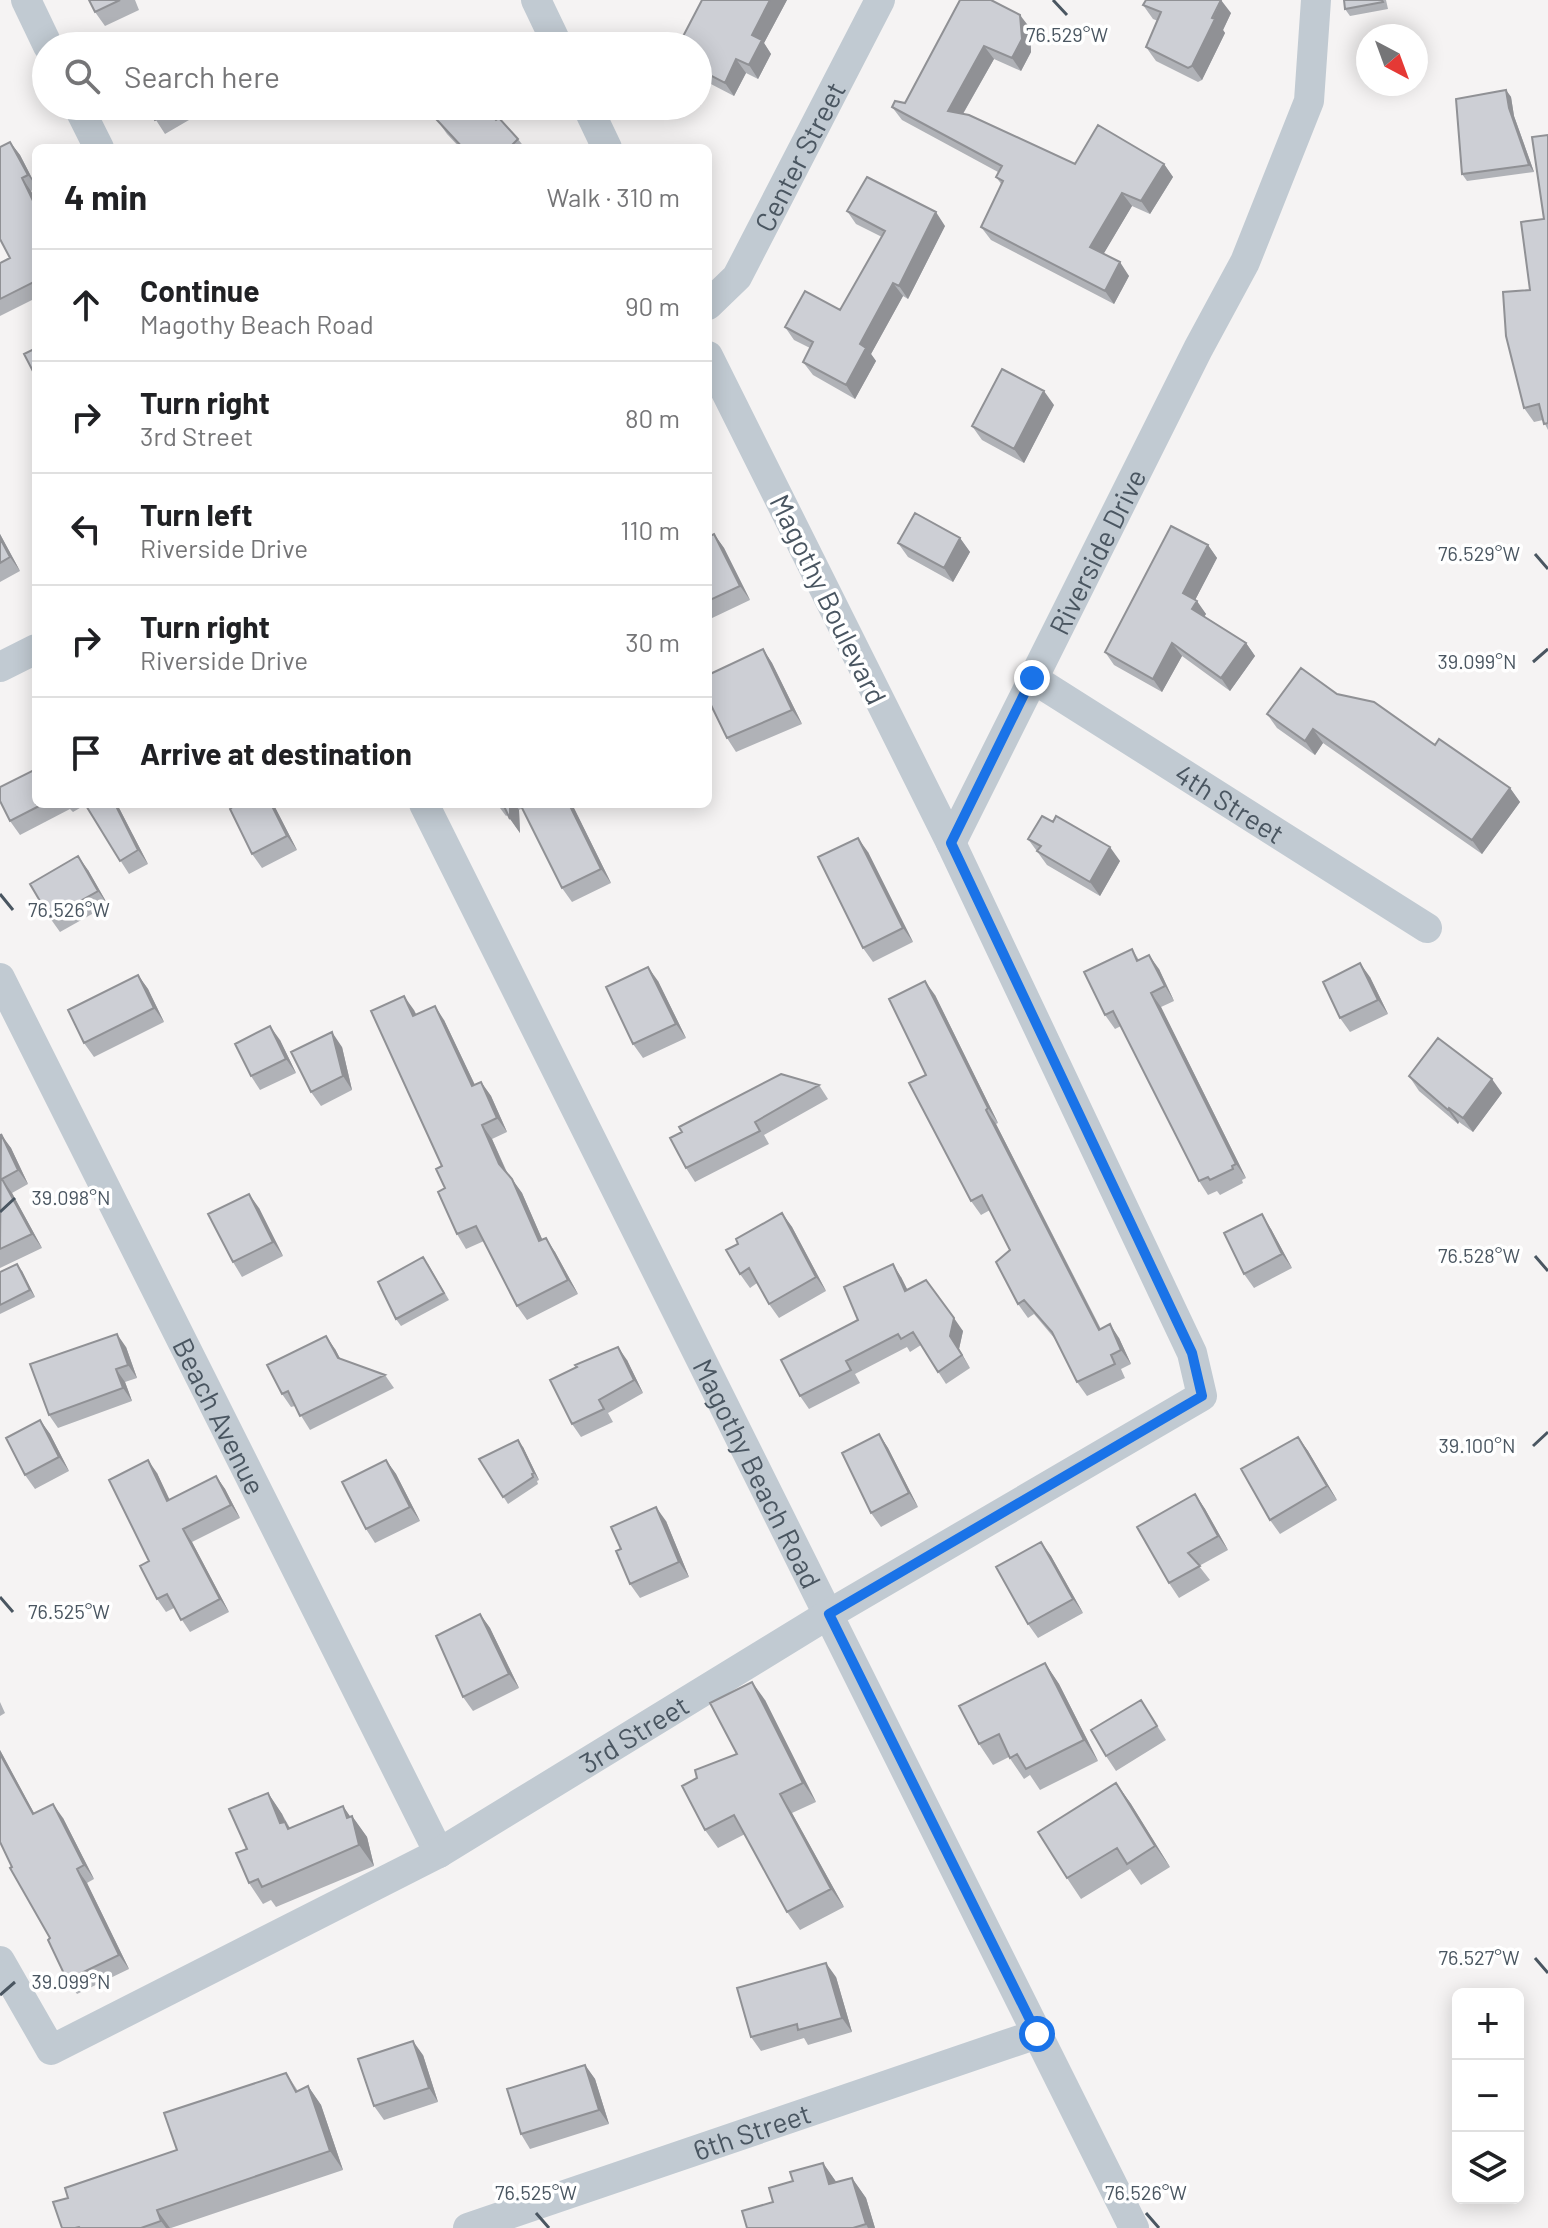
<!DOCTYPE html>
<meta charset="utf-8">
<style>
:root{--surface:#fff;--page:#f6f6f6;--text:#202124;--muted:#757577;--line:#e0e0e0}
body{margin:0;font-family:Barlow,sans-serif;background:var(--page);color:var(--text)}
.controls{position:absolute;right:24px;bottom:24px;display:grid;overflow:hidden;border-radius:12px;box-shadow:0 4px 20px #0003}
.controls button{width:72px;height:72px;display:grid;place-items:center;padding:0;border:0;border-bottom:2px solid var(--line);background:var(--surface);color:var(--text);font:40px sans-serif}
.compass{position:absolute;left:1356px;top:24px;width:72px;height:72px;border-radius:50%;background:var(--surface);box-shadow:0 4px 20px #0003;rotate:139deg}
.stop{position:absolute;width:24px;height:24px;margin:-18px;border:6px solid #1a73e8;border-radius:50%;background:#fff}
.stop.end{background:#1a73e8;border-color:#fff;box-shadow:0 2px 8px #0008}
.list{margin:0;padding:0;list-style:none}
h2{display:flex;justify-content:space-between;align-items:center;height:104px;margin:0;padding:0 32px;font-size:34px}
h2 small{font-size:26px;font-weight:400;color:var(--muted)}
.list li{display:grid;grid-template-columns:52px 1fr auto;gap:24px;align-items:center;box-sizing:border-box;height:112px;padding:0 32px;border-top:2px solid var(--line)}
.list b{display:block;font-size:30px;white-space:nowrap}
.list p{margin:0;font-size:26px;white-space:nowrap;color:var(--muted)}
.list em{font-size:26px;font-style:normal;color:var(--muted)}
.icon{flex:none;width:44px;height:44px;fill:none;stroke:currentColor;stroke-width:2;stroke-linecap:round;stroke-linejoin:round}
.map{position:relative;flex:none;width:1548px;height:2228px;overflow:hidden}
.search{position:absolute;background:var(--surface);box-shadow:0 4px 20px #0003;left:32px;top:32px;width:680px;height:88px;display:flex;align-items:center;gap:20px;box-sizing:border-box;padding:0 28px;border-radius:44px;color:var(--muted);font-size:30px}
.panel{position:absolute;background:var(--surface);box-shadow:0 4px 20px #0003;left:32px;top:144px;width:680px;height:664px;border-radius:12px}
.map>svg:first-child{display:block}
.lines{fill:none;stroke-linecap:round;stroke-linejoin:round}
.street{stroke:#c1cad2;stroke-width:30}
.wall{fill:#b0b2b7}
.shaded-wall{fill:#909195}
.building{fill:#cdcfd5;stroke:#909195;stroke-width:2}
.route{stroke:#1a73e8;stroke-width:10}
.ticks{fill:none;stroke:#4a5661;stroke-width:3}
.labels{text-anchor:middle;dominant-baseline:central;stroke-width:7;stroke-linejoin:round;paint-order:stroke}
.street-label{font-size:28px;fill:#4a5661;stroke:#fff}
.ticks-label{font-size:20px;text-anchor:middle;fill:#4a5661;stroke:#fff;stroke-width:7;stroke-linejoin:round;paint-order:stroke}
</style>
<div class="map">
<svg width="1548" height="2228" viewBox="0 0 1548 2228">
<rect width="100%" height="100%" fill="#f5f3f3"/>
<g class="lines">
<g class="street">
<path d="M26 0 48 46"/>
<path d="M536 0 558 46"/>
<path d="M78 106 99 148"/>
<path d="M587 106 607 148"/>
<path id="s1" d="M708 305 737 277 880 0"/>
<path d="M0 667 36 649"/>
<path id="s2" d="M1032 678 1427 928"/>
<path id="s3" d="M424 804 1134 2228"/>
<path id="s4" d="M951 843 1198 349 1245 262 1309 101 1316 0"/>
<path id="s5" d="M0 978 439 1853"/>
<path id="s6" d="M0 1961 51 2050 439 1853 829 1614 1202 1396 1192 1353 951 843 708 356"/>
<path id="s7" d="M468 2228 1037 2034"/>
</g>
</g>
<path class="wall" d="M89 0H135L139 10 105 26 95 12Z
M702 0H787L764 43 771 54 758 79 746 73 734 96 707 82 700 106 698 104V46Z
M960 0 1030 28 1031 52 1021 71 994 59 963 114 1075 164H1164L1173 177 1150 214 1132 206 1103 254 1129 276 1114 304 991 240 981 227 1002 185 996 177 998 172 902 120 892 107 905 103Z
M1344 0H1386L1388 9 1350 16 1345 9Z
M1143 5 1231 13 1223 30 1225 33 1202 80 1198 82 1156 61 1146 47 1158 21 1153 19Z
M1506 90 1511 97 1514 116 1534 172 1467 181 1462 174Z
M147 106H213L165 134Z
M439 106H483L496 120 518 139 525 148H460L447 134 437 120 444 114Z
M1548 135V430L1543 420 1534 422 1524 408 1530 290 1544 219Z
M10 142 20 155 36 186V188L31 191 36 201V298L0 316V263L10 258Z
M847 211 945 226 908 299 903 296 871 354 876 361 855 399 813 375 803 362 810 348 794 340 785 327 840 310 882 237 856 224Z
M1054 405 1024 463 982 440 972 426Z
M0 534 20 571 0 582Z
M714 534 724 548 750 600 710 619 708 616V537Z
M960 538 970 552 953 582 908 557 898 543Z
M1208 545 1217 558 1195 600 1206 614 1204 616 1246 643 1255 656 1230 691 1182 656 1162 692 1114 665 1105 652Z
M763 649 772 663 802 724 736 752 727 738Z
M1337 694 1435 745 1510 788 1520 802 1482 854 1323 743 1315 755 1277 728 1267 714Z
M36 804H117L148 864 129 874 85 805 73 812 70 809 20 835 10 821Z
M236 804H273L297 850 262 868 252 854Z
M497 804H572L611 883 572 902 562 888 523 808 519 810 520 833 508 815 506 816Z
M1028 839 1120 861 1100 896 1047 865Z
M868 852 913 942 873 962 863 948Z
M88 870 108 905 60 932 50 918Z
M1132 949 1139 960 1159 969 1174 1001 1161 1007 1246 1178 1242 1180 1243 1183 1220 1195 1217 1191 1208 1195 1199 1181 1121 1026 1115 1029 1105 1015Z
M138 975 148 989 164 1022 94 1057 84 1043Z
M1370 977 1388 1014 1350 1032 1340 1018Z
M658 981 686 1038 643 1058 633 1044Z
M935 995 998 1123 996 1124 1101 1329 1119 1338 1131 1364 1121 1369 1125 1378 1087 1396 1077 1382 1055 1339 1034 1314 1028 1318 1018 1304 1010 1250 990 1210 981 1215 971 1201 926 1075Z
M414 1010 416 1014 444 1020 475 1085 481 1082 491 1096 507 1132 492 1139 507 1172 522 1193 542 1239 555 1252 578 1294 527 1320 517 1306 484 1241 466 1249 457 1234 445 1188 442 1166Z
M280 1040 296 1073 260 1090 251 1076Z
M342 1047 352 1090 321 1106 311 1092Z
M1409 1076 1502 1093 1473 1132 1459 1122 1458 1124 1419 1091Z
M819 1085 828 1099 764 1135 769 1144 695 1182 686 1168 670 1138Z
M0 1135 11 1148 28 1184 12 1193 42 1248 0 1268Z
M259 1208 283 1256 242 1277 233 1262Z
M782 1213 792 1227 826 1291 779 1318 769 1304 757 1283 750 1288 740 1274 738 1244Z
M1271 1229 1292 1268 1254 1288 1244 1274Z
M428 1264 449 1300 401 1326 396 1319Z
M22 1271 35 1297 0 1314V1272Z
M901 1277 907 1289 963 1331 959 1349 970 1368 946 1384 921 1345 910 1352 907 1347 855 1374 860 1383 809 1409 800 1396 858 1320Z
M126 1347 137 1378 125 1382 132 1401 58 1428 49 1415Z
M335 1349 341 1360 385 1375 394 1388 310 1430 295 1406 291 1407 282 1394Z
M627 1360 643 1393 608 1413 613 1422 581 1437 572 1424Z
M40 1420 50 1434 69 1471 35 1489 25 1475Z
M879 1434 888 1448 918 1507 881 1527 871 1513Z
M1298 1437 1308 1451 1337 1500 1280 1534 1270 1520Z
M523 1447 539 1480 537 1481 538 1484 508 1504 479 1459Z
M386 1460 396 1474 420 1521 375 1543 366 1529Z
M157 1473 169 1500 216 1476 225 1489 240 1518 192 1542 229 1612 190 1632 174 1608 166 1612 157 1599 149 1561Z
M1195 1494 1205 1509 1228 1550 1199 1566 1210 1580 1179 1598 1169 1583Z
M666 1521 689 1577 640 1598 630 1584 621 1549Z
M1041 1542 1051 1556 1083 1613 1038 1638 1028 1624Z
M480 1614 490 1628 519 1688 473 1711 463 1697Z
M1045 1663 1059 1684 1098 1761 1040 1790 1030 1775 1024 1779 1009 1757 993 1765 979 1744Z
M765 1700 816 1802 792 1813 844 1907 800 1930 787 1912 745 1834 718 1848 705 1830 697 1778 737 1754Z
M1141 1700 1166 1740 1116 1771 1106 1756Z
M0 1702 5 1713 0 1716Z
M0 1750 34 1813 63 1818 94 1879 87 1883 129 1969 77 1994 67 1980 50 1938 12 1867Z
M1116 1783 1131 1804 1170 1867 1141 1885 1130 1869 1081 1899 1067 1878Z
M268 1793 282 1814 290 1828 343 1806 350 1817 352 1816 367 1837 374 1866 276 1907 271 1900 263 1904 249 1883 247 1849Z
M836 1977 852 2032 808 2045 804 2038 761 2051 751 2037Z
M423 2055 438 2102 384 2120 374 2106Z
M585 2065 595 2079 609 2124 530 2149 521 2134Z
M286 2073 298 2091 308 2086 321 2105 343 2170 171 2228H62L68 2198 177 2150Z
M823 2163 836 2182 852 2178 866 2198 875 2228H747L793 2181Z"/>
<path class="shaded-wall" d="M770 0H787L764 43 771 54 758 79 749 65 752 35Z
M1221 0 1231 13 1223 30 1225 33 1202 80 1192 66Z
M1020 15 1030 28 1031 52 1021 71 1012 58Z
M984 46 994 59 957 124 948 111Z
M736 59 746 73 734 96 725 83Z
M698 69 707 82 700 106 698 102Z
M1506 90 1511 97 1514 116 1534 172 1529 165 1509 108Z
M10 142 20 155 36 186 28 175Z
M1164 164 1173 177 1150 214 1141 201Z
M22 178 31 191 36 201V207Z
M1122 193 1132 206 1100 260 1090 247Z
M936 212 945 226 908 299 899 286Z
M1120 262 1129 276 1114 304 1105 291Z
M893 283 903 296 871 354 876 361 855 399 846 385 860 344Z
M1044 391 1054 405 1024 463 1014 449Z
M0 534 20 571 10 557 0 538Z
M714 534 724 548 750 600 740 586Z
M960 538 970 552 953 582 944 568Z
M1208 545 1217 558 1192 606 1183 593Z
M1197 601 1206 614 1201 622 1192 609Z
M1172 643 1182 656 1162 692 1153 679Z
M1246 643 1255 656 1230 691 1221 678Z
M763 649 772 663 802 724 792 710Z
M1313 729 1323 743 1315 755 1305 741Z
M1510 788 1520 802 1482 854 1472 840Z
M115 804H117L148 864 138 850Z
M270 804H273L275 807 297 850 287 836Z
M510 804H515L519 810 520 833 510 819Z
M569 804H572L611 883 601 869Z
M858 838 868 852 913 942 903 928Z
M1110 847 1120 861 1100 896 1090 882Z
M78 856 88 870 108 905 98 891Z
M1149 955 1159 969 1174 1001 1165 986Z
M1360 963 1370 977 1388 1014 1378 1000Z
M648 967 658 981 686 1038 676 1024Z
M138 975 148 989 164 1022 154 1008Z
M925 981 935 995 998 1123 988 1108Z
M1151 993 1161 1007 1246 1178 1236 1164Z
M404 996 414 1010 423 1030 413 1016Z
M435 1006 444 1020 482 1100 472 1086Z
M270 1026 280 1040 296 1073 286 1059Z
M332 1032 342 1047 352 1090 343 1076Z
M1492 1079 1502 1093 1473 1132 1463 1118Z
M481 1082 491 1096 507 1132 497 1118Z
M1449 1108 1459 1122 1458 1124 1448 1110Z
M986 1110 996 1124 1108 1344 1099 1330Z
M482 1125 492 1139 509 1178 499 1164Z
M1 1134 11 1148 28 1184 18 1170Z
M2 1179 12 1193 42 1248 32 1234Z
M512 1179 522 1193 549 1255 539 1241Z
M249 1194 259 1208 283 1256 273 1242Z
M782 1213 792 1227 826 1291 816 1277Z
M1262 1214 1271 1229 1292 1268 1282 1254Z
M546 1238 555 1252 578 1294 568 1280Z
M17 1264 22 1271 35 1297 30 1290Z
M893 1264 901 1277 914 1303 905 1291Z
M954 1318 963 1331 959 1349 970 1368 950 1336Z
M1110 1324 1119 1338 1131 1364 1121 1350Z
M117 1334 126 1347 137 1378 128 1365Z
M326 1336 335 1349 347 1372 338 1358Z
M618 1347 627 1360 643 1393 634 1380Z
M116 1369 125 1382 132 1401 123 1388Z
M40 1420 50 1434 69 1471 59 1457Z
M879 1434 888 1448 918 1507 909 1493Z
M1298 1437 1308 1451 1337 1500 1327 1486Z
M518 1440 523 1447 539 1480 534 1473Z
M148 1460 157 1473 176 1513 167 1501Z
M386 1460 396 1474 420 1521 410 1507Z
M216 1476 225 1489 240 1518 231 1505Z
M1195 1494 1205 1509 1228 1550 1218 1536Z
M656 1507 666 1521 689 1577 679 1562Z
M183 1529 192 1542 229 1612 220 1599Z
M1041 1542 1051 1556 1083 1613 1073 1599Z
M480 1614 490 1628 519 1688 509 1674Z
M1045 1663 1059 1684 1098 1761 1084 1740Z
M752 1682 765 1700 816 1802 803 1783Z
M0 1750 42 1828 33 1814 0 1754Z
M1116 1783 1131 1804 1170 1867 1155 1846Z
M268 1793 282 1814 286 1823 300 1842 280 1823Z
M780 1794 792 1813 844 1907 831 1889Z
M53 1804 63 1818 94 1879 84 1865Z
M343 1806 354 1822 352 1816 367 1837 374 1866 359 1845Z
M77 1869 87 1883 129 1969 119 1955Z
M826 1963 836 1977 852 2032 842 2018Z
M413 2041 423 2055 438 2102 429 2088Z
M585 2065 595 2079 609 2124 599 2110Z
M308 2086 321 2105 343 2170 330 2151Z
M823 2163 837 2183 829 2184Z
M852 2178 866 2198 875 2228H868L866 2224Z
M157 2210 170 2228H166L161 2221Z"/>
<path class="building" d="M89 0H120L95 12Z
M702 0H770L752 35 762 40 749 65 736 59 725 83 698 69V46H678Z
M960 0H991L1020 15 1022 39 1012 58 984 46 948 111 969 115 1075 164 1098 125 1164 164 1141 201 1122 193 1090 247 1120 262 1105 291 981 227 1003 181 996 177 1002 166 892 107 895 101 905 103Z
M1146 0H1221L1212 18 1215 19 1192 66 1188 68 1146 47 1161 12 1143 5Z
M1344 0H1382L1383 2 1345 9Z
M204 41 207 46H197Z
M1506 90 1509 108 1529 165 1462 174 1456 99Z
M147 106H180L155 120Z
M441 106H483L496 120 499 118 518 139 509 148H463L437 120 446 112Z
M1548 135V423L1544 424 1539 404 1524 408 1506 336 1503 292 1530 290 1521 222 1544 219 1532 137Z
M10 142 28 175 22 178 36 207V281L0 299V263L10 258 0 239V147Z
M867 177 936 212 899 286 893 283 860 344 866 348 846 385 803 362 813 342 785 327 805 291 840 310 885 231 847 211Z
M36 348V377L24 354Z
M1002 369 1044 391 1014 449 972 426Z
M915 513 960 538 944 568 898 543Z
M1171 526 1208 545 1183 593 1197 601 1192 609 1246 643 1221 678 1172 643 1153 679 1105 652Z
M714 534 740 586 708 601V537Z
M0 538 10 557 0 563Z
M763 649 792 710 727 738 708 699V675Z
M1301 668 1337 694 1374 702 1435 745 1439 739 1510 788 1472 840 1313 729 1305 741 1267 714Z
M36 769V804H43L10 821 0 801V787Z
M85 804H115L138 850 120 861Z
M236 804H271L287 836 252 854 230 809Z
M503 804H510V819Z
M520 804H569L601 869 562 888Z
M1042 816 1053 822 1056 816 1110 847 1090 882 1037 851 1041 846 1028 839Z
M858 838 903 928 863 948 818 857Z
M78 856 98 891 50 918 30 884Z
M1132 949 1137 961 1149 955 1165 986 1151 993 1236 1164 1232 1166 1233 1169 1210 1180 1208 1177 1199 1181 1113 1011 1105 1015 1084 972Z
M1360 963 1378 1000 1340 1018 1323 982Z
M648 967 676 1024 633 1044 606 987Z
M138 975 154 1008 84 1043 68 1010Z
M925 981 988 1108 986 1110 1099 1330 1110 1324 1121 1350 1111 1355 1115 1364 1077 1382 1052 1332 1024 1300 1018 1304 996 1262 1010 1250 982 1195 971 1201 909 1083 926 1075 889 999Z
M404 996 413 1016 435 1006 472 1086 481 1082 497 1118 482 1125 499 1164 512 1179 539 1241 546 1238 568 1280 517 1306 476 1226 457 1234 438 1192 445 1188 436 1169 442 1166 371 1011Z
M270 1026 286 1059 251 1076 235 1044Z
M332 1032 343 1076 311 1092 291 1052Z
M1438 1038 1492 1079 1463 1118 1449 1108 1448 1110 1409 1076Z
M781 1074 819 1085 755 1122 760 1131 686 1168 670 1138 682 1132 679 1127Z
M1 1134 18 1170 2 1179 32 1234 0 1249Z
M249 1194 273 1242 233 1262 208 1214Z
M782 1213 816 1277 769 1304 749 1268 740 1274 726 1250 738 1244 736 1239Z
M1262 1214 1282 1254 1244 1274 1224 1233Z
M423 1257 444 1293 396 1319 378 1282Z
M17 1264 30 1290 0 1305V1272Z
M893 1264 905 1291 926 1280 954 1318 950 1336 962 1355 938 1372 913 1332 901 1339 898 1334 846 1361 851 1370 800 1396 781 1360 858 1320 844 1287Z
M117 1334 128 1365 116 1369 123 1388 49 1415 30 1364Z
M326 1336 338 1358 385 1375 300 1416 288 1391 282 1394 267 1365Z
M618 1347 634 1380 599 1400 604 1409 572 1424 550 1380 577 1367 575 1365Z
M40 1420 59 1457 25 1475 6 1438Z
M879 1434 909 1493 871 1513 842 1453Z
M1298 1437 1327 1486 1270 1520 1241 1469Z
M518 1440 534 1473 532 1474 533 1477 503 1497 479 1459Z
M148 1460 167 1501 216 1476 231 1505 183 1529 220 1599 181 1620 167 1594 157 1599 140 1566 149 1561 109 1480Z
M386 1460 410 1507 366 1529 342 1482Z
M1195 1494 1218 1536 1188 1553 1200 1566 1169 1583 1137 1527Z
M656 1507 679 1562 630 1584 616 1551 621 1549 611 1527Z
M1041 1542 1073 1599 1028 1624 996 1567Z
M480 1614 509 1674 463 1697 436 1636Z
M1045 1663 1084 1740 1026 1769 1017 1754 1010 1758 999 1734 979 1744 959 1706Z
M752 1682 803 1783 780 1794 831 1889 787 1912 734 1815 705 1830 682 1786 697 1778 695 1770 737 1754 710 1703Z
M1141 1700 1157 1726 1106 1756 1091 1730Z
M0 1754 33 1814 53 1804 84 1865 77 1869 119 1955 67 1980 48 1940 50 1938 10 1868 12 1867 0 1842Z
M1116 1783 1155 1846 1127 1864 1117 1848 1067 1878 1038 1832Z
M268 1793 280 1823 285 1822 288 1829 343 1806 347 1818 352 1816 359 1845 262 1887 258 1879 249 1883 236 1853 247 1849 229 1809Z
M826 1963 842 2018 798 2030 797 2024 751 2037 737 1988Z
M413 2041 429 2088 374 2106 358 2059Z
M585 2065 599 2110 521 2134 507 2089Z
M286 2073 296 2092 308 2086 330 2151 157 2210 161 2221 141 2228H80L79 2227 75 2228H62L53 2202 68 2198 65 2188 177 2150 164 2113Z
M823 2163 829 2184 852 2178 866 2224 853 2228H747L742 2211 773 2202 769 2188 793 2181 790 2172Z"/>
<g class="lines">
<path class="route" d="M1032 678 951 843 1192 1353 1202 1396 829 1614 1037 2034"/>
</g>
<path class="ticks" d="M1053 0 1067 15M1535 554 1548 569M1533 662 1548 649M0 894 13 910M0 1212 15 1198M1535 1256 1548 1271M1533 1446 1548 1432M0 1597 13 1612M1535 1958 1548 1973M0 1995 15 1982M536 2213 549 2228M1146 2213 1159 2228"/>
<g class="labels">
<g class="street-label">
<text stroke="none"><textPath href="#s1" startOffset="176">Center Street</textPath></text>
<text stroke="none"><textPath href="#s4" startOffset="326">Riverside Drive</textPath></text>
<text transform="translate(829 599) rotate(64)">Magothy Boulevard</text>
<text stroke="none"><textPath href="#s2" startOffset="234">4th Street</textPath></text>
<text stroke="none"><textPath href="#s5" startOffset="490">Beach Avenue</textPath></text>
<text stroke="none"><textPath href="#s3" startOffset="748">Magothy Beach Road</textPath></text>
<text stroke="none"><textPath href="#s6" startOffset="766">3rd Street</textPath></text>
<text stroke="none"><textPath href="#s7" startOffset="300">6th Street</textPath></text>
</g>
</g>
<g class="ticks-label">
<text x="1067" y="42">76.529°W</text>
<text x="1479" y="561">76.529°W</text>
<text x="1477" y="669">39.099°N</text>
<text x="69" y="917">76.526°W</text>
<text x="71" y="1205">39.098°N</text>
<text x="1479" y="1263">76.528°W</text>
<text x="1477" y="1453">39.100°N</text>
<text x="69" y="1619">76.525°W</text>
<text x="1479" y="1965">76.527°W</text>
<text x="71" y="1989">39.099°N</text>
<text x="536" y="2200">76.525°W</text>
<text x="1146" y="2200">76.526°W</text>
</g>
</svg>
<div class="controls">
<button>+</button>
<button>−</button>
<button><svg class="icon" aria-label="layers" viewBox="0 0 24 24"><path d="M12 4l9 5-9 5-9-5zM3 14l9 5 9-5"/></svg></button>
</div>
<svg class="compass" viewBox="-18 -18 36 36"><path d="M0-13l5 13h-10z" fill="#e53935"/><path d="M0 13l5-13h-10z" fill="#757577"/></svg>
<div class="stop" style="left:1037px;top:2034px"></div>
<div class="stop end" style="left:1032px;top:678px"></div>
<div class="search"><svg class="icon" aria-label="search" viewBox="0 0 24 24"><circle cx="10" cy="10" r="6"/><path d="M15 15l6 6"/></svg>Search here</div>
<section class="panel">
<h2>4 min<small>Walk · 310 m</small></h2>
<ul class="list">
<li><svg class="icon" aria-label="ahead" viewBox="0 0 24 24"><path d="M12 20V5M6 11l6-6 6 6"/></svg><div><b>Continue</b><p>Magothy Beach Road</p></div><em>90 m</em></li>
<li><svg class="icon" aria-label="right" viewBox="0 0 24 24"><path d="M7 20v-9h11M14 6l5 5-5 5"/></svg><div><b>Turn right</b><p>3rd Street</p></div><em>80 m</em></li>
<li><svg class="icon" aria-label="left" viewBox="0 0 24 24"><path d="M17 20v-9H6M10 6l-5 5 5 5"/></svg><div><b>Turn left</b><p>Riverside Drive</p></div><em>110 m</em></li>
<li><svg class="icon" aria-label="right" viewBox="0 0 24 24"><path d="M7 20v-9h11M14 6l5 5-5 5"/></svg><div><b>Turn right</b><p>Riverside Drive</p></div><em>30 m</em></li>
<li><svg class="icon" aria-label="arrive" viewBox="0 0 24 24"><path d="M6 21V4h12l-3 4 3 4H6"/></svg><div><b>Arrive at destination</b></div></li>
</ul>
</section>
</div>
